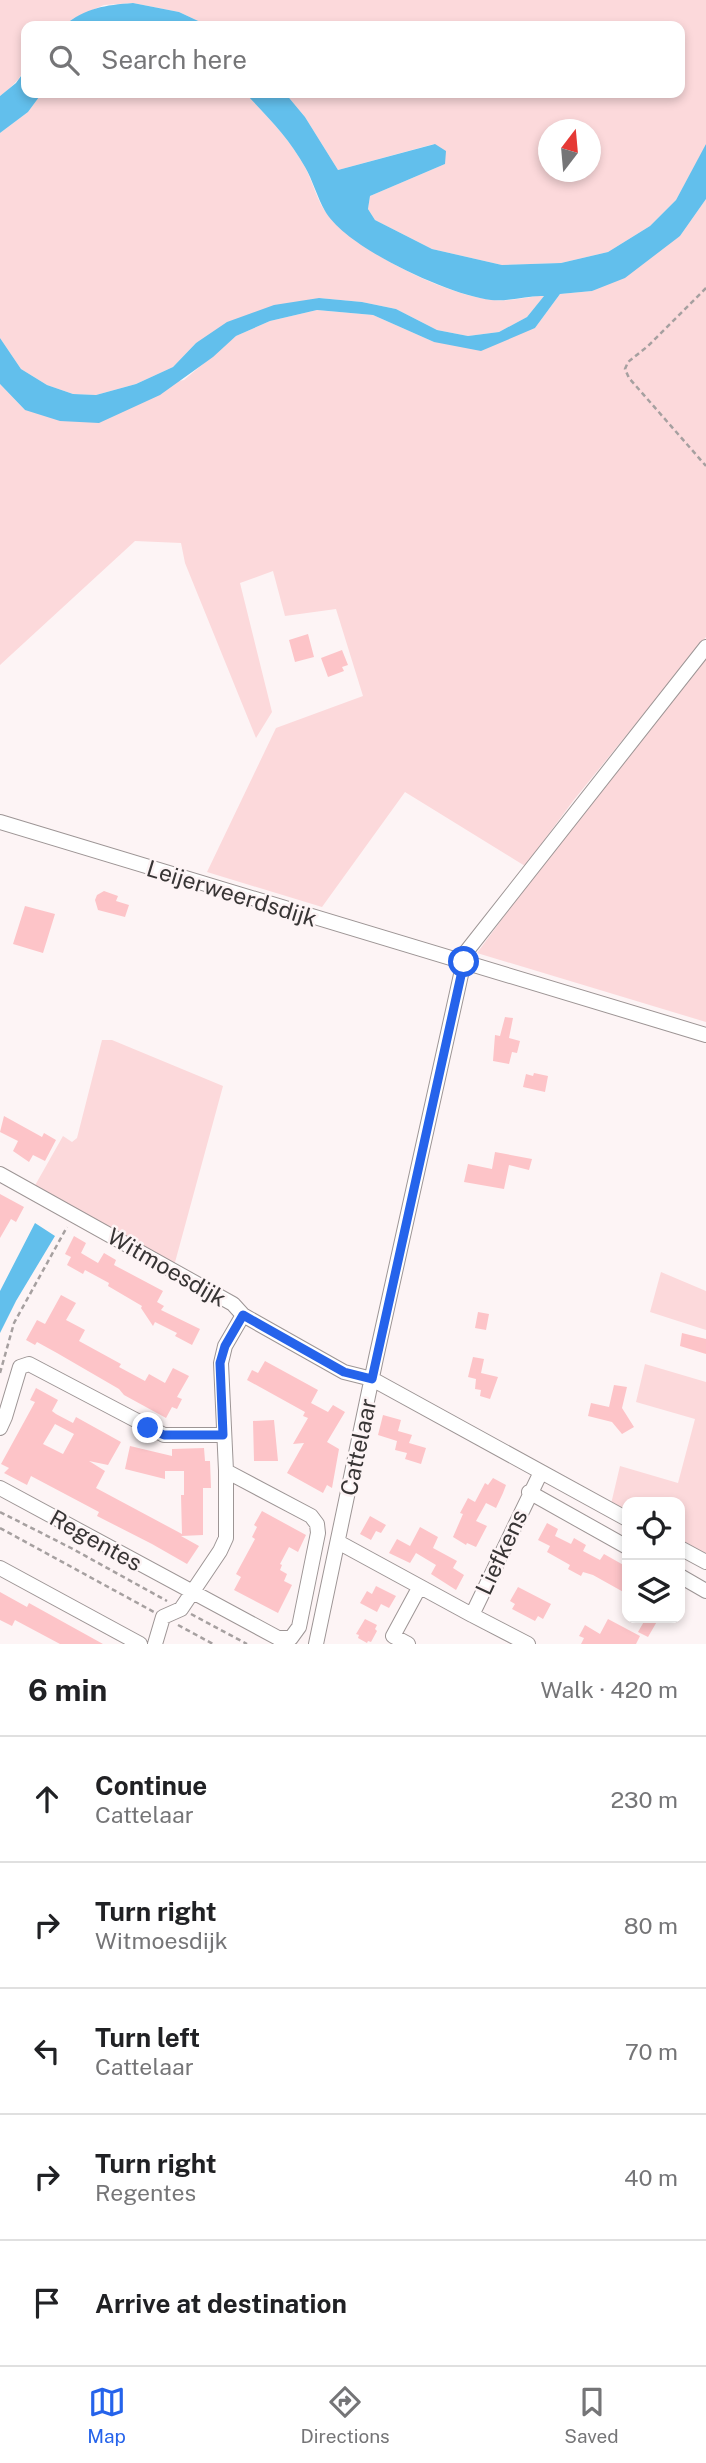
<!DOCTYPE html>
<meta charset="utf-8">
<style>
:root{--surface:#fff;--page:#f2f2f2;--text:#202124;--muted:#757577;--line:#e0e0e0;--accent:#2563eb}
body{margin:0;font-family:"Public Sans",sans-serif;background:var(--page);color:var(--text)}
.controls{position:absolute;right:21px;bottom:21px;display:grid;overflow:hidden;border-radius:14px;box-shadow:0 4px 10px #0003}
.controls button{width:63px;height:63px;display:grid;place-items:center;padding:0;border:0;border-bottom:2px solid var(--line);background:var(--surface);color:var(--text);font:35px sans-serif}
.compass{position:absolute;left:538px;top:119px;width:63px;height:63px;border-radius:50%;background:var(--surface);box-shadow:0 4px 10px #0003;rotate:16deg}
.stop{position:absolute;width:21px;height:21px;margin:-16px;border:5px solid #2563eb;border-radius:50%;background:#fff}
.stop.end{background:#2563eb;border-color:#fff;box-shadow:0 2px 7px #0008}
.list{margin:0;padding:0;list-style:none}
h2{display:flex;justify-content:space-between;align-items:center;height:91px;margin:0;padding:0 28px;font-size:30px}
h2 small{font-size:23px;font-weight:400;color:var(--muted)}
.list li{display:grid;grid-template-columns:46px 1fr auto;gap:21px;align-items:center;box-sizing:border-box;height:126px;padding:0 28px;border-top:2px solid var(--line)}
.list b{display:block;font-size:26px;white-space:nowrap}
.list p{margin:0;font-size:23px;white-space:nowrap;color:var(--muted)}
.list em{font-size:23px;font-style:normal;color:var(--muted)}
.icon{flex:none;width:38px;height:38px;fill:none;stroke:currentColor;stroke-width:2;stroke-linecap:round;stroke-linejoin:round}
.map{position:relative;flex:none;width:706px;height:1644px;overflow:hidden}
.search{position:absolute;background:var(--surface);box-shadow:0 4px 10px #0003;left:21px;right:21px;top:21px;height:77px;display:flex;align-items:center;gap:18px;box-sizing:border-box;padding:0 24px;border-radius:14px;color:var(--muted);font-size:26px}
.sheet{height:721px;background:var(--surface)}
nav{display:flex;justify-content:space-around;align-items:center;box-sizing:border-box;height:98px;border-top:2px solid var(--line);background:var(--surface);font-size:19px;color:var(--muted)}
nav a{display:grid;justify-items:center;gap:4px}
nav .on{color:var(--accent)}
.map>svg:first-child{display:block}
.green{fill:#fcd9db;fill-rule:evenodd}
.water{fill:#62bfec}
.building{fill:#fdc4c8;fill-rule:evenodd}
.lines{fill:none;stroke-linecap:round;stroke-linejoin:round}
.minor-casing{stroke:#9d9595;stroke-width:16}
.path{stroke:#a6a0a0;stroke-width:2.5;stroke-dasharray:5 3.5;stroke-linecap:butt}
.minor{stroke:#fff;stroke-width:14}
.route{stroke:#2563eb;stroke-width:9}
.labels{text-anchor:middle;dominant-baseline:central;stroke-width:5;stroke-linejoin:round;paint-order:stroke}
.street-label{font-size:23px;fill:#383535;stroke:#fdf4f5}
</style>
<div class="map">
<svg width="706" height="1644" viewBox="0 0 706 1644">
<rect width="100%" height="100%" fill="#fdf4f5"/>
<path class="green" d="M0 0H706V144L704 149 676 200 650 226 608 252 561 263 502 265 432 249 375 220 368 209 370 196 445 164 434 144 338 170 305 117 285 93H680V26H209L179 12 133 3 104 5 74 18 63 26H26C26 64 32 71 0 96ZM548 130H590V172H548Z
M42 93H245C267 116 289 138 305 167 313 182 317 202 328 215 359 252 443 294 492 300 508 302 528 297 545 295L527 317 499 332 468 336 437 330 396 309 362 302 319 298 196 343 173 367 136 384 96 395 73 394 47 385 21 369 0 338V133L28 112Z
M706 199V637L573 801 525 866 405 792 322 907 207 872 276 728 363 696 336 609 285 616 273 571 240 583 272 712 256 738 185 563 181 543 135 541 0 665V384L25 410 184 380 236 336 270 321 317 310 373 315 434 342 535 328 560 294 592 291 680 236Z
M706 653V1022L477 953 586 805Z
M102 1040H112L223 1086 174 1266 33 1189 63 1136 72 1142 77 1138Z
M661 1272 706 1291V1330L650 1312Z
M645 1364 706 1382V1555L680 1541V1502H627V1512L611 1504 620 1466 678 1483 695 1419 636 1402Z"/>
<path class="water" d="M133 3 179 12 209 26H63C86 8 105 5 133 3Z
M26 69V93H42L28 112 0 133V96L16 83Z
M245 93H285L305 117 338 170 435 144 446 151 445 164 370 196 368 209 375 220 432 249 502 265 561 263 608 252 650 226 676 200 706 144V199L680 236 625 278 592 291 560 294 535 328 481 351 434 342 373 315 317 310 270 321 236 336 213 357 160 395 99 423 60 421 25 410 0 384V338L21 369 47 385 73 394 96 395 136 384 173 367 196 343 227 322 274 305 319 298 362 302 396 309 437 330 468 336 499 332 527 317 544 296C528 295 508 302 491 300 449 295 346 248 325 211 317 197 313 181 305 167 289 138 267 116 245 93Z
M35 1223 55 1236 16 1301 0 1333V1291Z"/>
<path class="building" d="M308 634 314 657 295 662 289 640Z
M342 650 348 665 342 667 344 671 328 677 321 658Z
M104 891 118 896 116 901 129 905 125 917 98 910 95 900 97 895Z
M25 906 55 914 43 953 13 944Z
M505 1017 513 1018 509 1038 520 1041 517 1053 512 1052 509 1064 493 1061 495 1035 500 1036Z
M534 1073 548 1076 545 1092 523 1087 526 1074 533 1076Z
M4 1116 42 1137 44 1133 56 1140 45 1161 33 1155 29 1162 13 1151 18 1141 0 1132Z
M495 1152 532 1159 529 1170 509 1165 504 1189 464 1182 468 1164 492 1169Z
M0 1194 24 1207 16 1222 11 1219 0 1238Z
M74 1236 86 1243 81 1253 98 1263 104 1253 116 1260 114 1265 163 1291 157 1302 164 1306 161 1310 200 1329 192 1345 175 1336 177 1333 155 1322 153 1326 141 1308 142 1306 108 1286 109 1283 85 1270 83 1274 67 1265 71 1257 65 1254Z
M61 1295 76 1303 66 1320 85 1330 79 1341 121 1364 119 1367 145 1381 149 1374 165 1383 173 1368 189 1376 177 1397 182 1399 177 1409 172 1407 166 1418 124 1395 119 1389 57 1353 37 1342 35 1345 26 1340 37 1320 45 1324Z
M478 1312 489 1314 486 1330 475 1328Z
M682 1333 706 1339V1354L680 1346Z
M473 1357 484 1359 481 1373 498 1377 490 1399 480 1396 481 1390 475 1389 476 1379 468 1377Z
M265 1361 318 1390 311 1403 328 1412 333 1405 345 1412 327 1442 339 1449 332 1488 327 1485 323 1493 287 1473 304 1443 293 1444 308 1418 303 1416 305 1412 247 1380 252 1370 258 1373Z
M614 1385 627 1387 622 1408 634 1427 622 1434 612 1422 588 1416 591 1403 609 1407Z
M36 1388 58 1400 52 1411 56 1414 73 1423 76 1417 121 1442 108 1465 89 1461 105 1471 96 1488 182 1534 181 1495H184V1471H165V1479L125 1469 130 1446 172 1456V1449L204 1448 205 1461H210L211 1488H203V1535L181 1536 199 1546 187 1564 152 1544 97 1516 99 1512 31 1476 27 1485 4 1473 9 1468 1 1464 35 1402 30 1400ZM55 1424 74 1434 63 1454 43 1444Z
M383 1415 401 1420 398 1431 412 1435 409 1443 426 1448 421 1464 405 1459 407 1453 395 1450 397 1441 378 1435Z
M274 1420 278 1461H254L253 1421Z
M493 1478 506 1485 503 1493 496 1508 486 1503 476 1521 487 1526 476 1547 467 1543 466 1545 453 1537 463 1514 460 1513 468 1498 475 1502 485 1483 488 1485Z
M262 1511 306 1535 298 1552 289 1547 280 1564 282 1565 280 1570 287 1574 284 1581 292 1585 278 1613 234 1590 241 1577 236 1574 255 1539 252 1537 257 1527 254 1525Z
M370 1516 386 1525 381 1533 376 1531 371 1540 360 1534Z
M547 1523 558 1529 555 1536 571 1544 574 1538 586 1545 583 1551 600 1560 604 1554 627 1567V1594L593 1575 583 1572 581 1576 568 1569 570 1565 547 1552 550 1546 538 1540Z
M420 1527 438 1537 433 1548 457 1561 453 1568 464 1575 456 1590 431 1574 436 1565 416 1553 410 1563 389 1553 397 1539 410 1546Z
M376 1586 396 1596 389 1608 381 1604 377 1612 360 1603 367 1591 372 1594Z
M518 1587 551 1604 543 1619 538 1616 535 1621 512 1609 515 1604 510 1601Z
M0 1592 27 1607 29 1603 103 1644H60L15 1620 12 1626 0 1620Z
M646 1618H659L648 1637 638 1632Z
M365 1619 377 1625 375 1629 377 1631 371 1642 368 1641 367 1643 358 1638 359 1635 356 1634Z
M608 1619 640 1636 636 1644H581L584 1638 579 1636 585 1625 600 1634Z"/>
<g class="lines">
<defs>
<path id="minor" d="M0 822 706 1035
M0 1174 233 1304 243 1315 344 1372 372 1379 627 1519
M0 1428 5 1417 20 1367 29 1364 164 1435H223
M0 1488 278 1638H291L299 1627 318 1533 317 1524 311 1516 226 1471
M529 1492 627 1547
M338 1542 472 1615
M680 1548 706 1562
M0 1568 140 1644
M680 1576 706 1591
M155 1644 163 1617 181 1609 220 1551 226 1538V1471L221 1363 225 1346 243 1315
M316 1644 376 1358 466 952 706 647
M408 1644 393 1636 419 1588
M528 1644 472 1615 541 1472"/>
</defs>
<use href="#minor" class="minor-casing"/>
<path class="path" d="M706 288 648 346 628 362 625 369 629 378 706 466
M0 1373 14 1323 67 1227
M0 1512 71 1548 167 1601
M0 1528 154 1612
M191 1614 247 1644
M178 1625 213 1644"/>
<use href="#minor" class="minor"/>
</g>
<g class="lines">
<path class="route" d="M148 1428 164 1435H223L220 1363 225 1346 243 1315 344 1372 372 1379 464 962"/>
</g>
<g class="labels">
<g class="street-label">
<text transform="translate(232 893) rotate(17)">Leijerweerdsdijk</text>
<text transform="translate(167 1267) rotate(30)">Witmoesdijk</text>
<text transform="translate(358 1447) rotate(-78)">Cattelaar</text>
<text transform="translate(96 1540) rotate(29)">Regentes</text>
<text transform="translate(501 1552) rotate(-65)">Liefkens</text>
</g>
</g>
</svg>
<div class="controls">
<button><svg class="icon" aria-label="locate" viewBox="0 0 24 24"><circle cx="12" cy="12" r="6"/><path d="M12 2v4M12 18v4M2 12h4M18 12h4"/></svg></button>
<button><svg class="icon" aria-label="layers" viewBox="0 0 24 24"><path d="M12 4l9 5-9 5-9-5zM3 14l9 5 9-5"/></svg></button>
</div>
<svg class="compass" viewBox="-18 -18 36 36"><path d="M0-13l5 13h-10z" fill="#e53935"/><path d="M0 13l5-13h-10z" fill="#757577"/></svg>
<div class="stop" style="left:464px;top:962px"></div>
<div class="stop end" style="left:148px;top:1428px"></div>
<div class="search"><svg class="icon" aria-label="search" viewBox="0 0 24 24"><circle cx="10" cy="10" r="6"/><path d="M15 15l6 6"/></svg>Search here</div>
</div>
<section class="sheet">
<h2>6 min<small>Walk · 420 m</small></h2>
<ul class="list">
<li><svg class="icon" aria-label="ahead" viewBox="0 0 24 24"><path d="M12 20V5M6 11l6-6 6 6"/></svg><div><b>Continue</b><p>Cattelaar</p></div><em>230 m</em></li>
<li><svg class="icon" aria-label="right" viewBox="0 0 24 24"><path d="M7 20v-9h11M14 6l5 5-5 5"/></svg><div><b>Turn right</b><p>Witmoesdijk</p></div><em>80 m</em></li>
<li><svg class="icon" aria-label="left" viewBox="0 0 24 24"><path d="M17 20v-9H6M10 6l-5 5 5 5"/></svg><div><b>Turn left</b><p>Cattelaar</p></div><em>70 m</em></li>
<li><svg class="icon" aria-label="right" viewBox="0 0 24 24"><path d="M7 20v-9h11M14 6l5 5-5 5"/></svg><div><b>Turn right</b><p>Regentes</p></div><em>40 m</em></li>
<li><svg class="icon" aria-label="arrive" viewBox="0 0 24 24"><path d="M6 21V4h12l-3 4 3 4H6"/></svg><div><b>Arrive at destination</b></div></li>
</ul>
</section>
<nav>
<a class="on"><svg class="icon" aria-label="map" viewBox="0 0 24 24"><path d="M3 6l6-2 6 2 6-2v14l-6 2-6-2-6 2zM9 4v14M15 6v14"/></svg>Map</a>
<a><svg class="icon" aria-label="directions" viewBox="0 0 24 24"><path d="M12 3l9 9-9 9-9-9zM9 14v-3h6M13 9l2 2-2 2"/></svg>Directions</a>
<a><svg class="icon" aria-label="saved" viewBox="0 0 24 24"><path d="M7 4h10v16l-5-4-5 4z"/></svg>Saved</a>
</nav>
